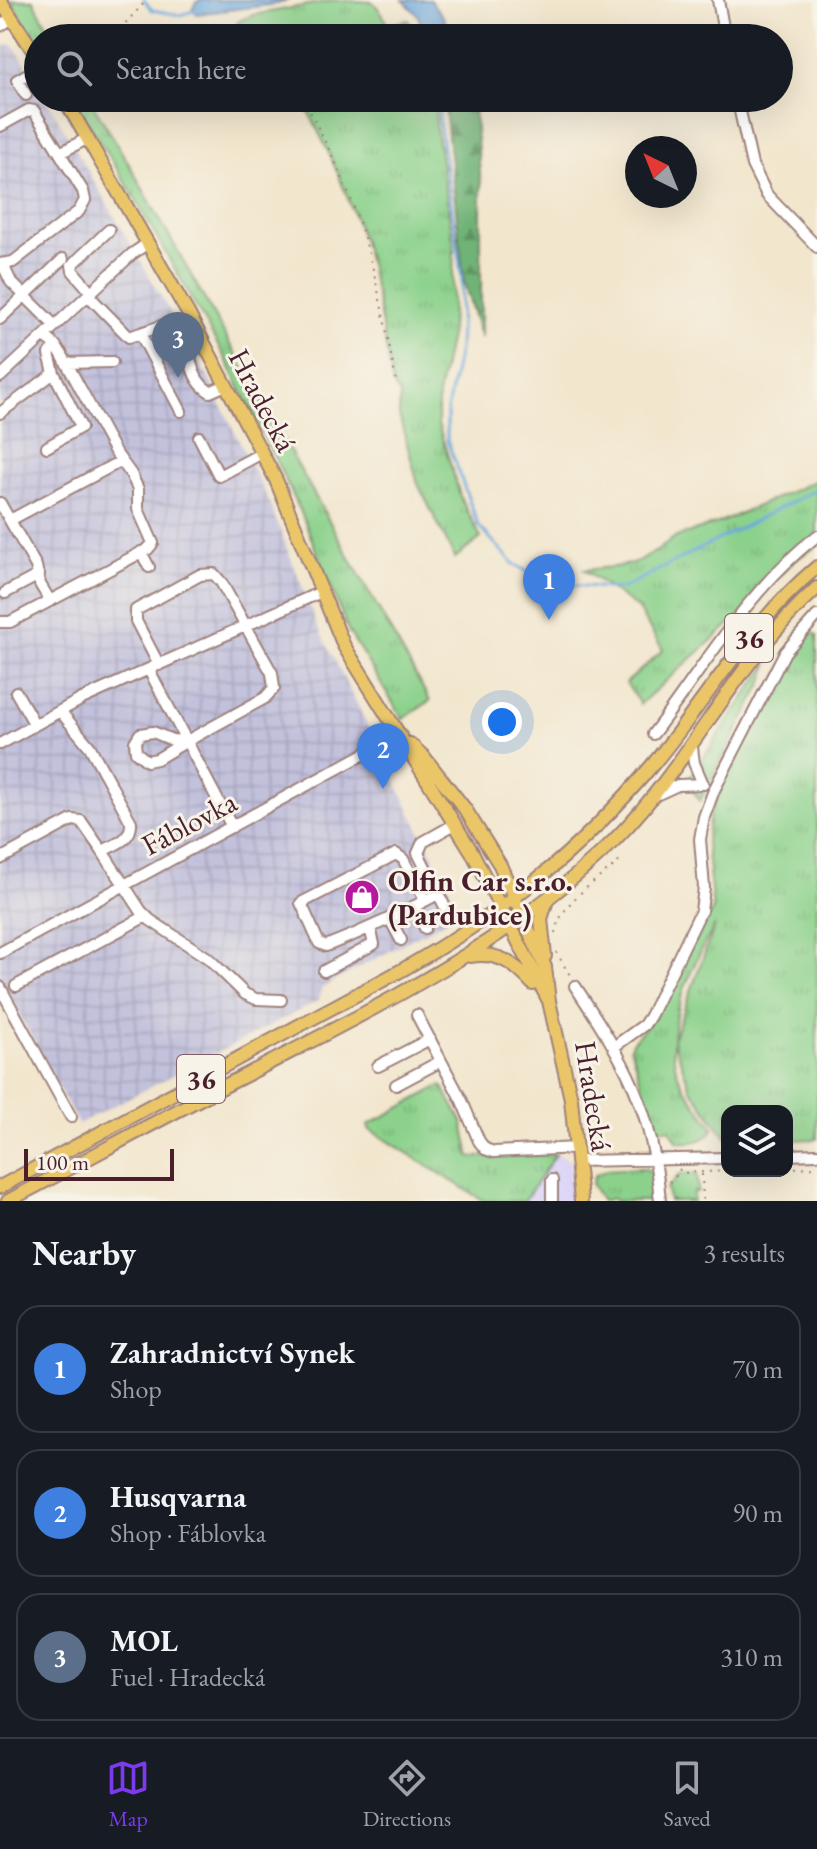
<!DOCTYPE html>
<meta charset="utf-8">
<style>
:root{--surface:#171b24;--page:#20242c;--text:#f1f3f6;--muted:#9ea1a6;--line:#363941;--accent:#7c3aed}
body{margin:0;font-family:"EB Garamond",serif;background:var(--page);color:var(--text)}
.controls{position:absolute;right:24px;bottom:24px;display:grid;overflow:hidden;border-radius:16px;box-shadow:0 8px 32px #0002}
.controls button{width:72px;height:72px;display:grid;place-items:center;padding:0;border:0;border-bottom:2px solid var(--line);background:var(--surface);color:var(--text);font:40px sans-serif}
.compass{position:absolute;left:625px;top:136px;width:72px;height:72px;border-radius:50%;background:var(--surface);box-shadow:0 8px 32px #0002;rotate:317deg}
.scale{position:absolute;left:24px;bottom:20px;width:150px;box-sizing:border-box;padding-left:8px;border:4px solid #4a1f2b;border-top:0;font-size:22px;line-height:28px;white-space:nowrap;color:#4a1f2b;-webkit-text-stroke:6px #f7f3e8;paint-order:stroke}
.you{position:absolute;left:502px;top:722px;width:28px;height:28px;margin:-20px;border:6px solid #fff;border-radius:50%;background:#1a73e8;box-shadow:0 0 0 12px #1a73e833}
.badge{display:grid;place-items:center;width:52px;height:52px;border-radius:50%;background:var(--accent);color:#fff;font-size:26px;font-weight:700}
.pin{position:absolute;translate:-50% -66px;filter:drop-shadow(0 2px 4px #0008)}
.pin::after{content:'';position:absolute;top:42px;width:28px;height:24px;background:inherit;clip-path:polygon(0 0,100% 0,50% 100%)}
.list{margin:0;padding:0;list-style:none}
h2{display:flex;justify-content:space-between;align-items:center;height:104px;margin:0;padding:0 32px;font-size:34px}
h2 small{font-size:26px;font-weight:400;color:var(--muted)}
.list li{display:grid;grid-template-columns:52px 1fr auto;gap:24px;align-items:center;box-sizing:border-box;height:128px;margin:0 16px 16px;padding:0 16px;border:2px solid var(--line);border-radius:24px}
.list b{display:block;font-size:30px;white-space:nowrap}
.list p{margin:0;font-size:26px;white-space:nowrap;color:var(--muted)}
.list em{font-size:26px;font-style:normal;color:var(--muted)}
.icon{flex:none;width:44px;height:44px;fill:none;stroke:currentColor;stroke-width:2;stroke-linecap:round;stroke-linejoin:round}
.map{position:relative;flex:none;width:817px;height:1201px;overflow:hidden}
.search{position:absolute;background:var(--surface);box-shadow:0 8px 32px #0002;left:24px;right:24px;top:24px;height:88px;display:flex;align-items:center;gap:20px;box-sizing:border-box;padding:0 28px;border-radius:44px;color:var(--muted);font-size:30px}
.sheet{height:536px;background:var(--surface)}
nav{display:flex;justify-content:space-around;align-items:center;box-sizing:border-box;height:112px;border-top:2px solid var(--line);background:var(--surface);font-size:22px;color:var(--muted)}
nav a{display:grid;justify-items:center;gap:4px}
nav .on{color:var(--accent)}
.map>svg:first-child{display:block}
.built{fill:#ddd5f6}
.industrial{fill:url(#industrial-grid)}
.grass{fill:url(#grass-tufts);stroke:#6a785b;stroke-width:2}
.forest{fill:url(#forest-firs);stroke:#5d6951;stroke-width:2}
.water{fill:#6ca8dd;stroke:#5b6484;stroke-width:2}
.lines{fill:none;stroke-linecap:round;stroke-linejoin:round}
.stream{stroke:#6ca8dd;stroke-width:3}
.minor-casing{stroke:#9e827c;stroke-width:14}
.major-casing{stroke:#9e827c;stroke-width:16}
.path{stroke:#9e827c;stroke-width:2;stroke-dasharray:2 6;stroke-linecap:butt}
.minor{stroke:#fff;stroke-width:10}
.major{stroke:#ebc669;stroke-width:12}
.labels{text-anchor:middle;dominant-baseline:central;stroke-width:6;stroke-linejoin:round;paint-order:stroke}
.shield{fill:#f7f3e8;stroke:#7e5f64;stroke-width:2}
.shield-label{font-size:28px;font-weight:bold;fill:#4a1f2b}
.street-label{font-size:30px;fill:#4a1f2b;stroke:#f7f3e8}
.poi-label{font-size:30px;font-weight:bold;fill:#4a1f2b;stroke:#f7f3e8;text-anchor:start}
</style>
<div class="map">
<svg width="817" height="1201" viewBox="0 0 817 1201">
<defs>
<pattern id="industrial-grid" width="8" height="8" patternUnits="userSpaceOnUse" patternTransform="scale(2)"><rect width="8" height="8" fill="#c2c1dc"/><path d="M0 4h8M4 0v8" fill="none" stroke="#a8a5bd"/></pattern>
<pattern id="grass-tufts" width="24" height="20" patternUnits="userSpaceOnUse" patternTransform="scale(2)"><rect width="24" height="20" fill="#8bd18b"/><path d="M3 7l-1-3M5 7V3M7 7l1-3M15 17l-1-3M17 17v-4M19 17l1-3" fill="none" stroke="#79b378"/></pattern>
<pattern id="forest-firs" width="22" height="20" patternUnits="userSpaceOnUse" patternTransform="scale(2)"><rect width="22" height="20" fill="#70b377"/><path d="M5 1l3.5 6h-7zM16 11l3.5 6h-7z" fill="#5e9162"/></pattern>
</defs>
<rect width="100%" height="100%" fill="#f7f3e8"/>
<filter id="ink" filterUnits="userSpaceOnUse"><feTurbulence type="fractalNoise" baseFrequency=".0125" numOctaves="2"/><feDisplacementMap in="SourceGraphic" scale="16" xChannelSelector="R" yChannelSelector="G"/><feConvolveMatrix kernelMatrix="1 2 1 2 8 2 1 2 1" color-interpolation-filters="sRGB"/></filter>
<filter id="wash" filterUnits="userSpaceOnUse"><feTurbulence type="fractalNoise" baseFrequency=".006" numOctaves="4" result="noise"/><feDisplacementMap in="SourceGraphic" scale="32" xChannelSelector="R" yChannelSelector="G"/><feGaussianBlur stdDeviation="1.8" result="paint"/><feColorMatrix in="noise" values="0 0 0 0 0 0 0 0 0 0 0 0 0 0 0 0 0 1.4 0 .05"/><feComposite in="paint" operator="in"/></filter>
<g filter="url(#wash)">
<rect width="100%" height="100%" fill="#f2e6cd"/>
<path class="built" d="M556 1154 567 1159 571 1164 572 1201H525Z"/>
<path class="industrial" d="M13 44 38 85V98H46L207 376 267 497 316 623 461 912 322 988 318 1001 78 1124 0 978V46Z"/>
<path class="grass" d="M11 0H33L54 38H38V43Z
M336 0 373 2 382 13 390 31V24L408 20 420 38 215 36 233 29 239 21 253 15Z
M73 98H89L130 166 430 701 403 719 349 632 300 510 228 363 129 188Z
M301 98H435L436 128 454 247 451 330 438 395V424L461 499 481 538 455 558 418 484 399 415 400 395 393 385C384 341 378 295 366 252 350 198 328 147 301 98Z
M817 480V546L795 560 737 618 640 704 626 683 663 650 637 608 584 570 623 566 638 561 657 551 674 538 721 522Z
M810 631 817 635V1139L787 1140V1111H727V1139L690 1087 673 1040 715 925C692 965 659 1032 679 1077 687 1095 703 1112 714 1128 705 1142 694 1143 678 1142L670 1129H656L630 1047 632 1042 655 1017 703 921 713 910 706 842 710 814 741 745 796 642Z
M769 662 763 682 700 801 687 781Z
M442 1085 463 1123 470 1157 556 1154 524 1201H484L369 1129 368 1125Z
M642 1168C648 1169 653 1173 655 1180L651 1181 653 1201H615L611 1198 602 1201 592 1184 594 1176 606 1170Z
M697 1173 698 1192H693V1201H669L667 1188 680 1174Z"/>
<path class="forest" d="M444 98H473L481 184V338L464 283Z"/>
<path class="water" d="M202 0H289L277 4 197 14 192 10 196 2Z
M403 0H430L444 18 450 38H425L418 15Z"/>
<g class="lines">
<path class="stream" d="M144 0 152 10 180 15 194 11
M439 98V122L462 279 459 349 447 410V440L478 525 514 564 533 575 560 584 621 589 817 489"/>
</g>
</g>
<g filter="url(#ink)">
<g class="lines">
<defs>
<path id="minor" d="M718 0 725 38
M0 26 12 18
M26 95 17 80 38 68
M737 98 752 165 767 195 817 247
M0 126 29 110 34 111 83 191 85 200 79 211 13 262 0 264
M60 153 88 138
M3 265 11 282 55 326
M91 292 73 271 72 265 109 230
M88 295 129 337 167 324
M189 317C189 342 185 377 210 392L226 385
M0 319 63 259
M141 335 181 411
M66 363 112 362
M0 377 132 254 148 243
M0 413 54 373 49 354 56 346
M199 437 219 476 262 453
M47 447 81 427 54 373
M0 503 36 566 40 584 50 601
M12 519 121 461
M141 552 149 567
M5 593 39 575
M0 622H10L148 549 153 543 138 509V489L131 474 115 452 61 353 45 335
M159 665 136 621V610L200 575 214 574 221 582 272 673 274 688 265 698 187 741
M149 670 232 827
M16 692 35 725
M60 711 90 747 131 822C132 840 116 844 102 851L141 911 150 920 208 958 245 994 256 999 281 1000
M153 732 172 740 187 741 157 759 147 761 136 752 135 742 140 734Z
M653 734C704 667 749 588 817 536
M0 744 82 699 321 592
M654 796 678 785 703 784 694 763 692 747
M0 859 72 820 81 821 102 851
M425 900 403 859 396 854 301 903 319 943 326 946C364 931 401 914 438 894
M414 906 425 928
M449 915 418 853 423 842 455 824
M390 919 401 940
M0 953 399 735
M324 971 374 944 370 928
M16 986 146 916
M575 986C625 1061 653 1109 660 1201
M0 987 71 1117
M417 1015 462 1101 479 1141 485 1149 494 1152 577 1148
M615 1046 644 1025 650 1016 701 911 704 888 700 839 704 817 714 790 785 652 817 616
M378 1066 430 1039
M396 1085 441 1061
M787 1155 817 1154
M578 1161 727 1158
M552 1180V1201"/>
<path id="major" d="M0 0 38 58
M64 98 189 315 276 480 344 646 472 852 549 1001
M410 744 424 757 465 809 500 865 545 967 549 1001 571 1099 581 1201
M470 956C498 951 515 964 533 984
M545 956 541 919 547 900
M0 1187 402 970C504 912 578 854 654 763 708 698 751 622 817 567
M8 1201C88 1159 167 1115 248 1074 372 1009 497 950 600 854 685 776 731 665 817 588"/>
</defs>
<use href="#minor" class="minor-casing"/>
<use href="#major" class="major-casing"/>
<path class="path" d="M120 30 168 38
M98 38 119 30 147 0
M212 38C228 29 248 31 264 38
M303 98C323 137 343 175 357 216 376 269 385 325 396 380
M555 933C561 901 597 881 621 860
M556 952 571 977
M787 1168 817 1167
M679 1169 682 1173 727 1171
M702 1174 703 1201
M669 1182 679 1173"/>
<use href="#minor" class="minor"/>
<use href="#major" class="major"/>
</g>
</g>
<defs>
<symbol id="shop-disc" viewBox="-11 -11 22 22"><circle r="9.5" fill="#b5179e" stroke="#f7f3e8"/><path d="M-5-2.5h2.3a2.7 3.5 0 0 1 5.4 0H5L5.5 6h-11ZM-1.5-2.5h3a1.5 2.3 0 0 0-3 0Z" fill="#fff"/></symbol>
</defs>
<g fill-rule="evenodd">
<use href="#shop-disc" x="342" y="877" width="40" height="40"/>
</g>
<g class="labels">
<g class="shield">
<rect x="725" y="614" width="48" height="48" rx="6"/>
<rect x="177" y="1055" width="48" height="48" rx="6"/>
</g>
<g class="shield-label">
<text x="749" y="638">36</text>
<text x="201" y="1079">36</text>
</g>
<g class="street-label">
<text transform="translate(263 400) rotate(62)">Hradecká</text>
<text transform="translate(189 823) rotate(-28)">Fáblovka</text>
<text transform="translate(594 1096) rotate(81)">Hradecká</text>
</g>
<g class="poi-label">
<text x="388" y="880">Olfin Car s.r.o.<tspan x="388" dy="34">(Pardubice)</tspan></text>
</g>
</g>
</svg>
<div class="controls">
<button><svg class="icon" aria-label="layers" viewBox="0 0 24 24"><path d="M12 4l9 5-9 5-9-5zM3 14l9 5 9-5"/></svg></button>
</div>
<svg class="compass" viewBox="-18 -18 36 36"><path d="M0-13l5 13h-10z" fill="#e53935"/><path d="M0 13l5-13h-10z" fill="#9ea1a6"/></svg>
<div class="scale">100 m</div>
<div class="you"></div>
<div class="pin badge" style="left:549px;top:620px;background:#3f7fe0">1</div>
<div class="pin badge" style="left:383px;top:789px;background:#3f7fe0">2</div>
<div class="pin badge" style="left:178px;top:378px;background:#5c6f8a">3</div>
<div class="search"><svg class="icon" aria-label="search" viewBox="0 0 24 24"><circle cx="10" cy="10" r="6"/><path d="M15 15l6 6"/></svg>Search here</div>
</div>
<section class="sheet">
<h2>Nearby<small>3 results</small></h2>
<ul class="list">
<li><span class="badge" style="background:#3f7fe0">1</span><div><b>Zahradnictví Synek</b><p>Shop</p></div><em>70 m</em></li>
<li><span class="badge" style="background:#3f7fe0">2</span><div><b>Husqvarna</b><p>Shop · Fáblovka</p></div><em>90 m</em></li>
<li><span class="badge" style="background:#5c6f8a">3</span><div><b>MOL</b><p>Fuel · Hradecká</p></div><em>310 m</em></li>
</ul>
</section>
<nav>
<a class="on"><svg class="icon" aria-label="map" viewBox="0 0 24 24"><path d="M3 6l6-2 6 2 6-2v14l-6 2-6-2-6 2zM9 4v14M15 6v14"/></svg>Map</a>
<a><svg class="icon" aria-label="directions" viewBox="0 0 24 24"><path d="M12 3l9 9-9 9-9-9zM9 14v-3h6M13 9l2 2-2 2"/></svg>Directions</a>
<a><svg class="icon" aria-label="saved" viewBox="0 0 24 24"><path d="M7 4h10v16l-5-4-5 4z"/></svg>Saved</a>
</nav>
